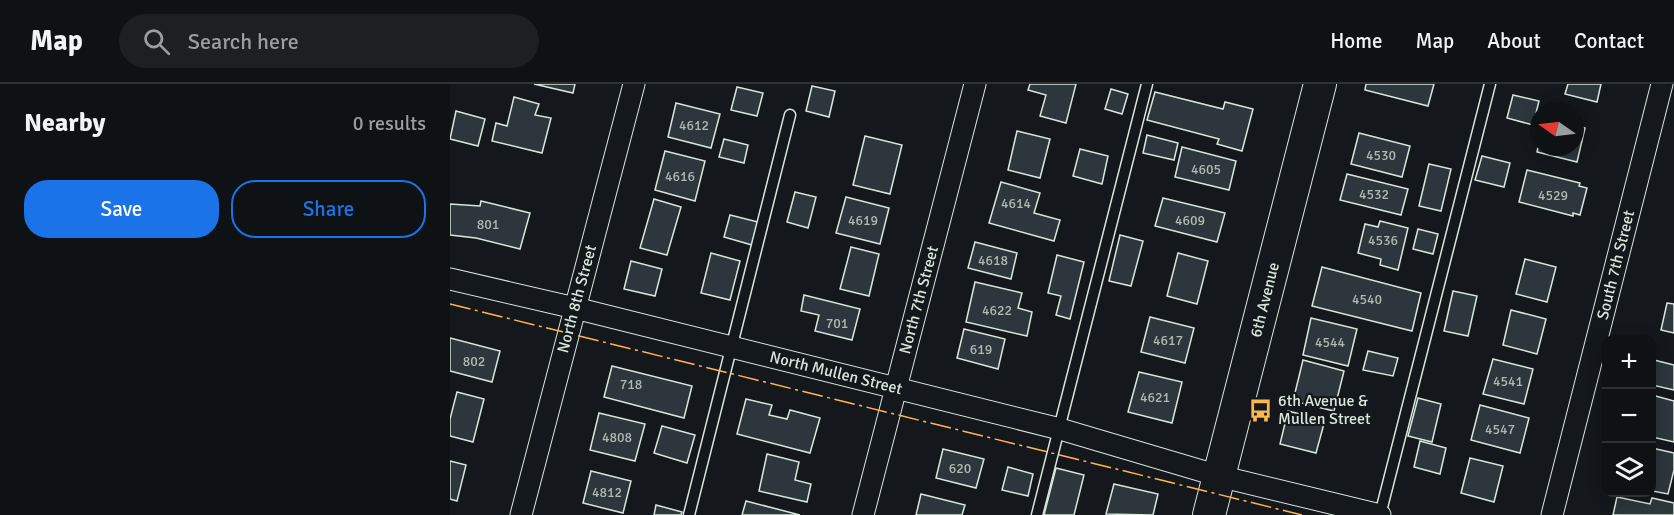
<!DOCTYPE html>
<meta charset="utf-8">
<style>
:root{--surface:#0f1215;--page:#1d2022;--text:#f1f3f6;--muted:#9b9ea0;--line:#2f3234;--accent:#1a73e8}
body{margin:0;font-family:Signika,sans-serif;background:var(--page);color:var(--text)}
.controls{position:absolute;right:18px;bottom:18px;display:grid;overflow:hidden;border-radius:12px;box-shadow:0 3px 15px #0003}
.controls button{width:54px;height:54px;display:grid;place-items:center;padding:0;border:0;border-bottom:2px solid var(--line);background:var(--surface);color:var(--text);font:30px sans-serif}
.compass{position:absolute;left:1080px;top:18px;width:54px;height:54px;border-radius:50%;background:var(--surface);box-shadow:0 3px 15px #0003;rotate:284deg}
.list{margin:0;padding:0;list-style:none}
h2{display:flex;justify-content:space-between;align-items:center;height:78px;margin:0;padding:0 24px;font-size:26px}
h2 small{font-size:20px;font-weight:400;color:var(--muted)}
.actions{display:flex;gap:12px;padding:18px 24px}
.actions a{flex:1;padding:14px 0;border:2px solid var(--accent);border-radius:24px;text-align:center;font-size:21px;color:var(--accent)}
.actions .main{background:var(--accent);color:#fff}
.icon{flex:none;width:33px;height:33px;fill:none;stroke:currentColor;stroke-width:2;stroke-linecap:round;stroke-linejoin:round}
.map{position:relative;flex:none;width:1224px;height:431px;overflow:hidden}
header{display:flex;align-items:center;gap:36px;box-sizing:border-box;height:84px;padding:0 30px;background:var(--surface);border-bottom:2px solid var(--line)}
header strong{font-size:28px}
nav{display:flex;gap:33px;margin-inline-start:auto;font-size:21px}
.search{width:420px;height:54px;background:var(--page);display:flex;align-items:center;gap:15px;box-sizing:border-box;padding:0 21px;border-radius:33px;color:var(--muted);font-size:22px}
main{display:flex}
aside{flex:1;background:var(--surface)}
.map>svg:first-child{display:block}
.building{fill:#2c363c;stroke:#d8e6dc;stroke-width:1.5}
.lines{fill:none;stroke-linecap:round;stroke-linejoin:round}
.service-casing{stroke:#d8e6dc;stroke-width:13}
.minor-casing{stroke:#d8e6dc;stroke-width:23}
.primary-casing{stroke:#d8e6dc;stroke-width:34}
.service{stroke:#14181c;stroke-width:10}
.minor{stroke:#14181c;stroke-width:21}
.primary{stroke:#14181c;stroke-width:32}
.power{stroke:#ffb74d;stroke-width:1.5;stroke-dasharray:21 4.5 3 4.5;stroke-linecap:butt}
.labels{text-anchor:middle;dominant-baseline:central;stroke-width:4.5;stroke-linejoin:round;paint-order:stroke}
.number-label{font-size:14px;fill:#adbab4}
.street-label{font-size:16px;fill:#d8e6dc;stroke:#14181c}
.poi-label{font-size:16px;fill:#d8e6dc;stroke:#14181c;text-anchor:start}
</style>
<header>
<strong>Map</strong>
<div class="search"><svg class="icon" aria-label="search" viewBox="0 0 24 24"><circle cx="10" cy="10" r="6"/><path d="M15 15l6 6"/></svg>Search here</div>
<nav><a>Home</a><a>Map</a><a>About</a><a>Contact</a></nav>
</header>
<main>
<aside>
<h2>Nearby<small>0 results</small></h2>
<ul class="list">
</ul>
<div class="actions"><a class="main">Save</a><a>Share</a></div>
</aside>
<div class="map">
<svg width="1224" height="431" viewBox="0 0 1224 431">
<rect width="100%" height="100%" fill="#14181c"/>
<path class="building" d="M84 0H125L123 9Z
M580 0H626L616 39 590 32 596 11 578 6Z
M916 0H984L978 22 915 6Z
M1118 0H1151L1147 18 1115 10Z
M362 2 385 7 379 33 356 27Z
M287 3 313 9 307 32 281 26Z
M661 5 678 10 672 30 655 25Z
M705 8 773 25 775 18 803 25 792 67 767 60 769 55 697 36Z
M1063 11 1089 17 1083 41 1057 34Z
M64 13 89 20 85 31 101 34 92 69 42 57 46 39 57 42Z
M226 19 270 30 261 64 218 53Z
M6 27 35 35 28 62 0 55Z
M1125 41 1135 44 1127 78 1087 68 1089 59V63H1125Z
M567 47 600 55 590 94 558 86Z
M909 49 960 62 952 93 901 80Z
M697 51 728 59 724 76 693 69Z
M415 52 452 61 440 110 403 101Z
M274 55 298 61 294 79 269 73Z
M732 63 786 77 779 106 725 93Z
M630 65 658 72 652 100 623 92Z
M215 67 255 77 245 117 205 106Z
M1032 72 1060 79 1054 103 1025 96Z
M979 80 1001 85 991 127 969 122Z
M1077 86 1130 99 1129 102 1137 104 1130 131 1123 129V132L1069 118Z
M897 90 958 105 951 131 890 116Z
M551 98 590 109 584 129 610 136 604 157 539 139Z
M345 108 366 113 358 144 337 138Z
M396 113 439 124 430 160 386 149Z
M713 114 775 129 767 158 705 142Z
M204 115 231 123 217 171 190 164Z
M31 117 80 129 70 165 26 154 0 151V120L30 122Z
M280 131 308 138 302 161 274 153Z
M930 137 958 144 948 186 930 181 931 175 908 169 915 140 928 143Z
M968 145 988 150 983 170 963 165Z
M670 151 693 157 681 202 659 197Z
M525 158 567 169 561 195 518 184Z
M401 163 429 170 419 212 390 205Z
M261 169 290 177 280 216 251 209Z
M728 169 758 177 747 220 717 212Z
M607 171 634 178 620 235 606 231 611 212 598 209Z
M1075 175 1106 183 1097 218 1066 210Z
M181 177 212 185 205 212 174 205Z
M872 183 971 209 962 247 862 222Z
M525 198 572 209 568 224 582 228 577 252 516 238Z
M1003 207 1027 212 1018 252 994 247Z
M354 211 410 225 402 256 365 247 369 231 351 227Z
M1217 219 1224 220V249L1211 246Z
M1061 226 1096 235 1087 270 1053 261Z
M700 233 744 244 735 279 691 268Z
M861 234 907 245 898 282 853 271Z
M514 245 555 255 548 285 507 274Z
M0 254 50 267 42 298 0 287Z
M918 267 948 274 943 292 913 286Z
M1043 275 1083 285 1074 320 1033 310Z
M853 276 894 287 884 327 843 317Z
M1204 276 1224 281V306L1202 301V288Z
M162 282 242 302 234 334 154 313Z
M689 288 732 298 722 339 678 328Z
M7 308 34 315 23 358 0 352V335Z
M1202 311 1224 317V358L1202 353Z
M968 314 991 320 982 358 958 352Z
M296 315 322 321 319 331 337 335 340 326 370 334 360 369 287 350Z
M1030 321 1079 334 1070 369 1021 356Z
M838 327 875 336 866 369 830 360Z
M149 329 195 340 185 377 140 366Z
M212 342 245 351 237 379 204 369Z
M970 357 996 364 990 390 964 383Z
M1202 364 1224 369V386L1218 410 1202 407Z
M493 365 534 375 526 404 486 394Z
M317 370 349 378 345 396 361 400 357 418 309 407Z
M1020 374 1053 382 1044 418 1011 409Z
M0 377 16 381 7 417 0 415Z
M558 383 583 390 578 412 552 406Z
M606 384 634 391 624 431H594Z
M141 387 181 397 173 429 133 419Z
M664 400 708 410 703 431 656 430Z
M471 410 515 421 512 431H466Z
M1167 413 1200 420 1202 414 1224 419V431H1163Z
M296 417 350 431H292Z
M206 421 232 428 231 431H204Z"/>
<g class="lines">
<defs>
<path id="service" d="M239 431 340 31
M587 431 697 0
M930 431 1040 0"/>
<path id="minor" d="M0 195 125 224 610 345 769 392 930 431
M71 431 184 0
M413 431 525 0
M1102 431 1212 0"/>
<path id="primary" d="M759 431 870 0"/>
</defs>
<use href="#service" class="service-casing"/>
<use href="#minor" class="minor-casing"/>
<use href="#primary" class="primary-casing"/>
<use href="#service" class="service"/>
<use href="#minor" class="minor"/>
<use href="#primary" class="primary"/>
<path class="power" d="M0 220 852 431"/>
</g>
<defs>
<symbol id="bus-bare" viewBox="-9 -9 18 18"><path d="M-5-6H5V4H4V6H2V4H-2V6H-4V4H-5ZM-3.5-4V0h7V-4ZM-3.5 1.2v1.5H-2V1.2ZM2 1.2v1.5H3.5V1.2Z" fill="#ffb74d" stroke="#14181c" stroke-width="2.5" paint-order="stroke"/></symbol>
</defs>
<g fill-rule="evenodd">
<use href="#bus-bare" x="794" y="310" width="33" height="33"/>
</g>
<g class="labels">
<g class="number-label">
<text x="244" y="41">4612</text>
<text x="931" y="71">4530</text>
<text x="756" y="85">4605</text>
<text x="230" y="92">4616</text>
<text x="924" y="110">4532</text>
<text x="1103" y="111">4529</text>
<text x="566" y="119">4614</text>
<text x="413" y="136">4619</text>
<text x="740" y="136">4609</text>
<text x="38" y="140">801</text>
<text x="933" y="156">4536</text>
<text x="543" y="176">4618</text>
<text x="917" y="215">4540</text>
<text x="547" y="226">4622</text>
<text x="387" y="239">701</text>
<text x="718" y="256">4617</text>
<text x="880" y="258">4544</text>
<text x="531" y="265">619</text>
<text x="24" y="277">802</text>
<text x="1058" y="297">4541</text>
<text x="181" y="300">718</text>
<text x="705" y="313">4621</text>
<text x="1050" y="345">4547</text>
<text x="167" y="353">4808</text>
<text x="510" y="384">620</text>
<text x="157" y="408">4812</text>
</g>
<g class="street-label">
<text transform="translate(1166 181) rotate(-76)">South 7th Street</text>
<text transform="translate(127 215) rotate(-75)">North 8th Street</text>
<text transform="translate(469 216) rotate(-75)">North 7th Street</text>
<text transform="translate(815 216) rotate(-76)">6th Avenue</text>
<text transform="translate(386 289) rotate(14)">North Mullen Street</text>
</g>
<g class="poi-label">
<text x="828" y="317">6th Avenue &amp;<tspan x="828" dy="18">Mullen Street</tspan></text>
</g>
</g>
</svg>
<div class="controls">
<button>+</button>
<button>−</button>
<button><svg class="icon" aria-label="layers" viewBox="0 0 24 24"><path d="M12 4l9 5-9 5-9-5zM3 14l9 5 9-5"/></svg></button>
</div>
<svg class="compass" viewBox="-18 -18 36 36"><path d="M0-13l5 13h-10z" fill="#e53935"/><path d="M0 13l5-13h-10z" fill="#9b9ea0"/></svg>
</div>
</main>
